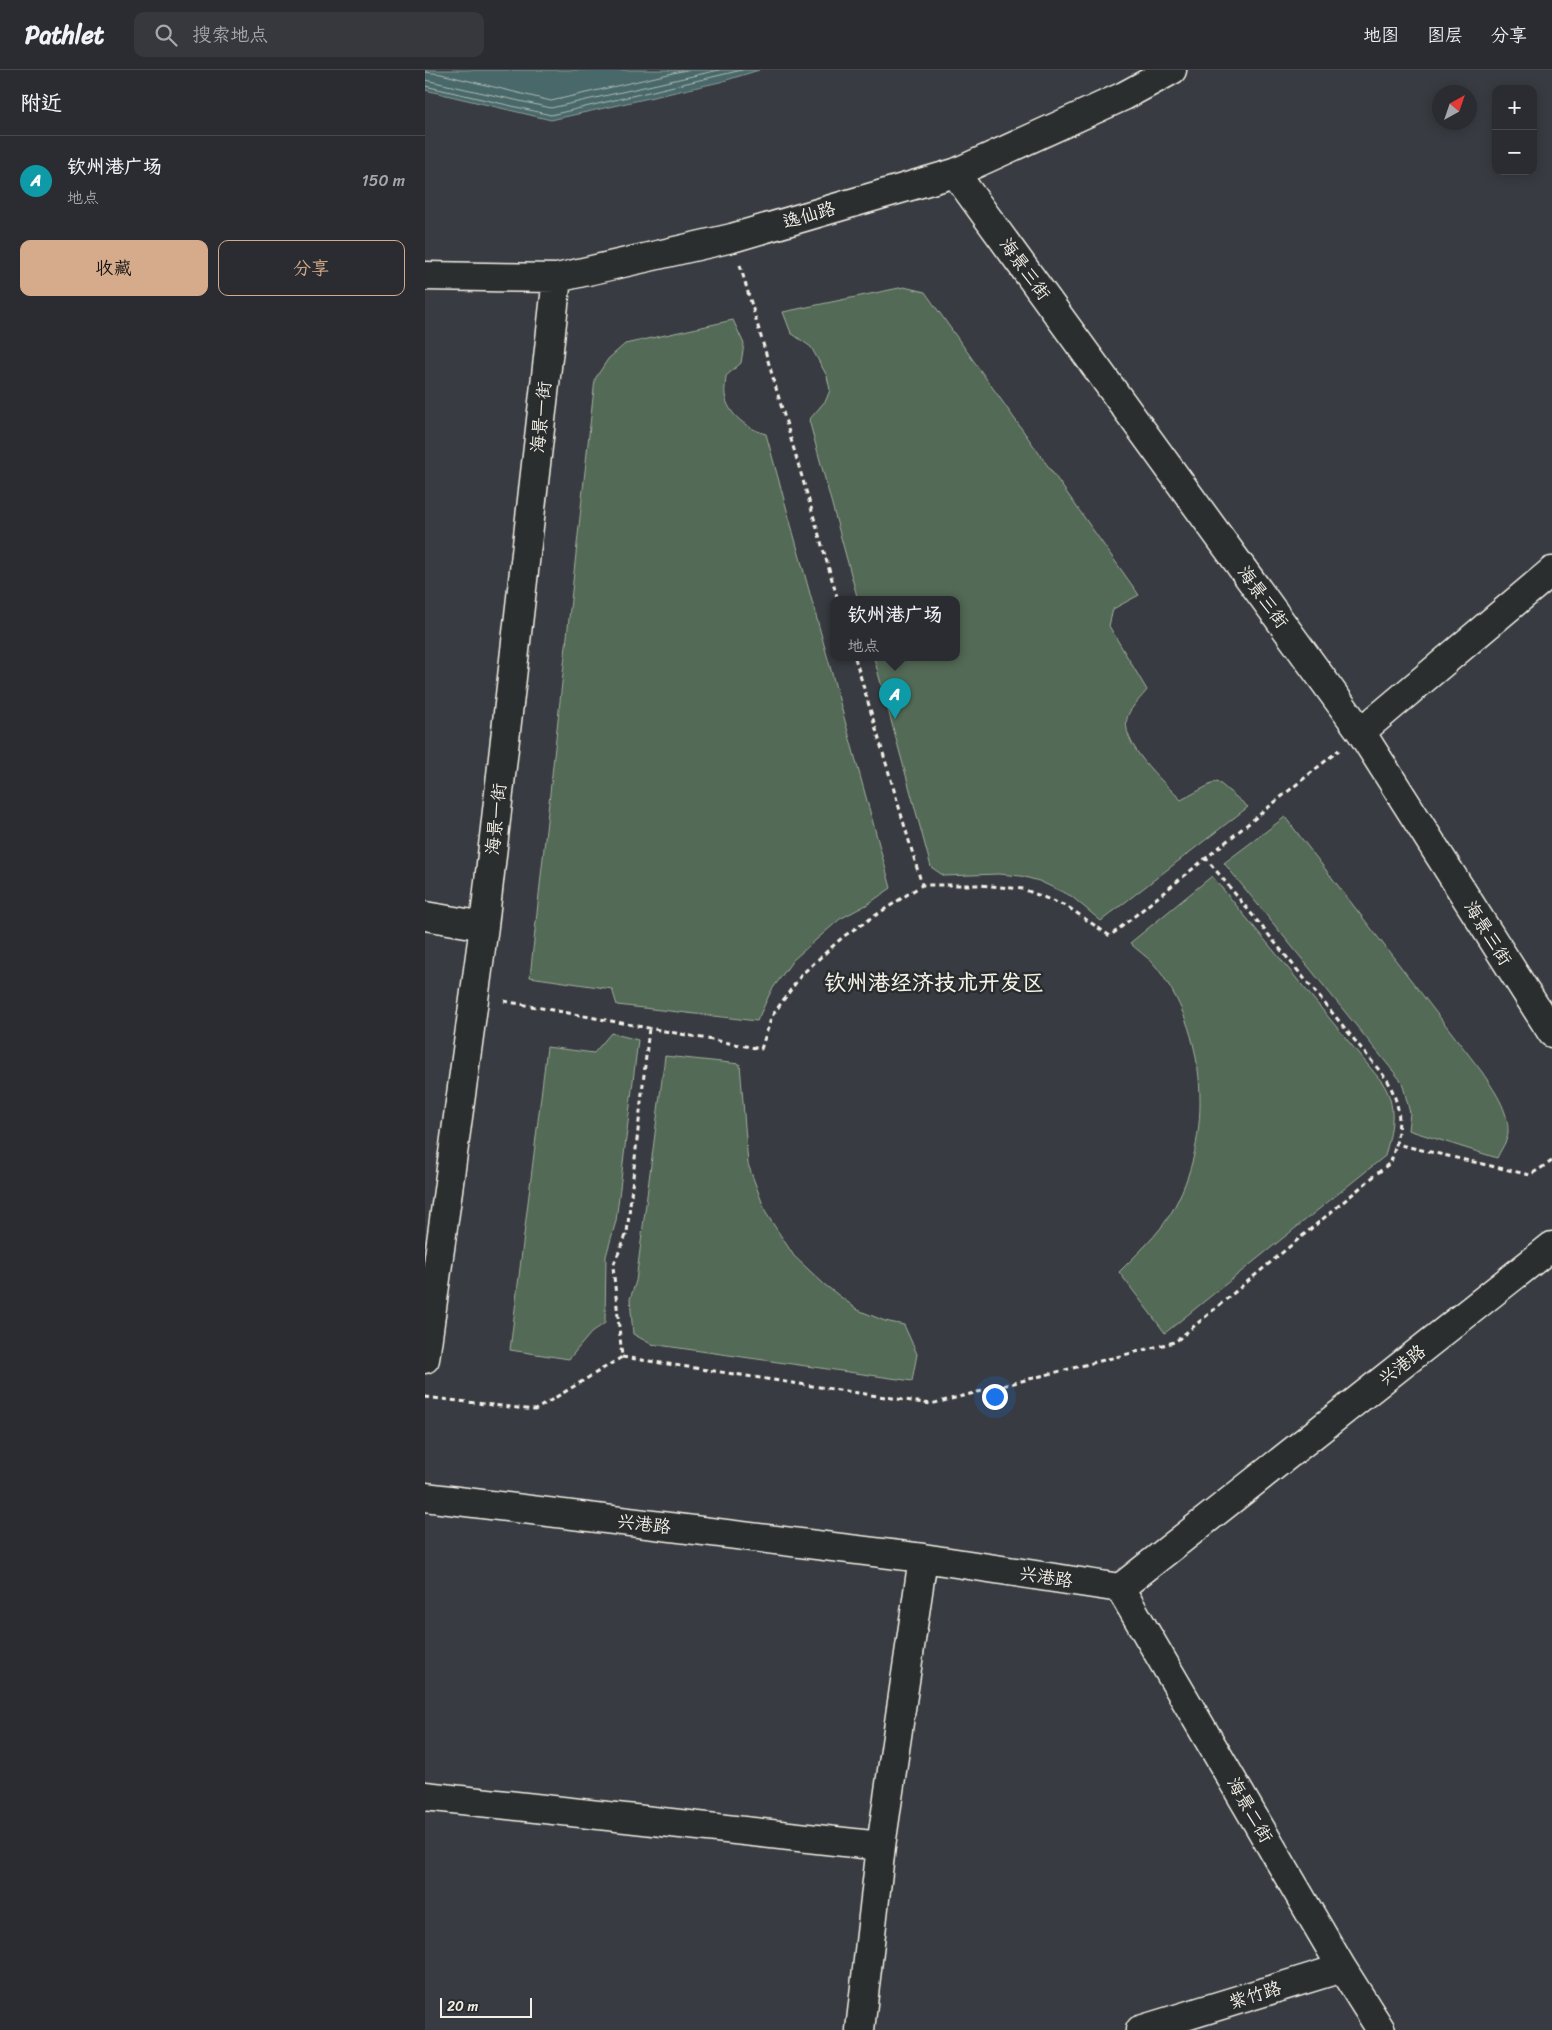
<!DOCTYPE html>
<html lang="zh">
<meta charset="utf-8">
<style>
:root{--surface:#2a2c31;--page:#36383d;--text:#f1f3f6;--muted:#a5a7ab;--line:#46484d;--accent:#d6ab8b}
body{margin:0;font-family:Sriracha,"LXGW WenKai TC",sans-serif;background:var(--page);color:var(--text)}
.controls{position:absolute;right:15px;top:15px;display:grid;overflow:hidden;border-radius:10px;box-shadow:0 2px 12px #0003}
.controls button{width:45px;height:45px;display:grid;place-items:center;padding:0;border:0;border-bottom:1px solid var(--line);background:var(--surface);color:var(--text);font:25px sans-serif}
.compass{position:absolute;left:1007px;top:15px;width:45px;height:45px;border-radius:50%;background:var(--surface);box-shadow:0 2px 12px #0003;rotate:40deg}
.scale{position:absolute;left:15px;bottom:12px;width:92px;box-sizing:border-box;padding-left:5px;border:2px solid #f4f1e8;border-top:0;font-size:14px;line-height:18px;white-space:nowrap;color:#f4f1e8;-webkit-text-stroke:4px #2a2d2e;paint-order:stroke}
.you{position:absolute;left:569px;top:1326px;width:18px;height:18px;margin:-12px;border:4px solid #fff;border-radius:50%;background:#1a73e8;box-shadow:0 0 0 8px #1a73e833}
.badge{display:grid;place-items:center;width:32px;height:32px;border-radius:50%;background:var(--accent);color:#fff;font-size:16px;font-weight:700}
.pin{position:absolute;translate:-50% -41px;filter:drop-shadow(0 1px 2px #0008)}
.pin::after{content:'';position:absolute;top:26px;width:18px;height:15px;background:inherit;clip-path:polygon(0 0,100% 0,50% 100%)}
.popup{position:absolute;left:405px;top:526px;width:130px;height:65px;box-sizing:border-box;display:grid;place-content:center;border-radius:10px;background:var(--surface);filter:drop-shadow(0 1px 4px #0005);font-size:16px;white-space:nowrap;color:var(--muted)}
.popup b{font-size:19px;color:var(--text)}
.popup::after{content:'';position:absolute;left:50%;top:100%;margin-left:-10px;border:10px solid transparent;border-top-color:var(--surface)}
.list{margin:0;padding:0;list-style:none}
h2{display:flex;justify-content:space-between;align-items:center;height:65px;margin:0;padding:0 20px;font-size:21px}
h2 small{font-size:16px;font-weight:400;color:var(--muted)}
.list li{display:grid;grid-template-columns:32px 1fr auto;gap:15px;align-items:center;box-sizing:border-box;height:90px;padding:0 20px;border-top:1px solid var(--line)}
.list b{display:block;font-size:19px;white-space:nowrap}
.list p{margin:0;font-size:16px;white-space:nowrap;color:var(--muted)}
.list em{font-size:16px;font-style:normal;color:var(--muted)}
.actions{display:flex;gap:10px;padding:15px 20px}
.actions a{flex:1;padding:11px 0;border:1px solid var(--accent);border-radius:10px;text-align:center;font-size:18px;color:var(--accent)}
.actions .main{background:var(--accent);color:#111}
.icon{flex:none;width:28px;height:28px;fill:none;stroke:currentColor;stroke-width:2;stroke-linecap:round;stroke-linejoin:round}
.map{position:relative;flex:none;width:1127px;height:1960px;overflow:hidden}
header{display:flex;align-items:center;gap:30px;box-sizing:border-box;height:70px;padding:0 25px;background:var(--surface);border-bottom:1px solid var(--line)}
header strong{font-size:24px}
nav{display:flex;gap:28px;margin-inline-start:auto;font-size:18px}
.search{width:350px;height:45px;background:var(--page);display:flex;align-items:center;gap:12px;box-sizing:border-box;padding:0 18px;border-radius:10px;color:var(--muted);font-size:19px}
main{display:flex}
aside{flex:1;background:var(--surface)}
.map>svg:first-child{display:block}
.green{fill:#526a57;stroke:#a3aea0}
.water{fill:#486769;stroke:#8d9e9c}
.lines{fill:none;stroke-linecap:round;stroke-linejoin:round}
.shore{stroke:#afbab5;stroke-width:1}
.minor-casing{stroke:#f4f1e8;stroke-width:31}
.path{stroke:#f4f1e8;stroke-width:3;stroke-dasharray:5 4;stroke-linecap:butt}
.minor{stroke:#2a2d2e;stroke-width:28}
.labels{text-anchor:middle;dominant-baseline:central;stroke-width:5;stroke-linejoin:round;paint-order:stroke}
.street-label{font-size:18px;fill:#f4f1e8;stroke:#2a2d2e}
.district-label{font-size:22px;font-weight:bold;fill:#f4f1e8;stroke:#2a2d2e}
</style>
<header>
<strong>Pathlet</strong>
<div class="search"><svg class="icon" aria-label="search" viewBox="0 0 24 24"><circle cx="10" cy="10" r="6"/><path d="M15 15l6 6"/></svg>搜索地点</div>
<nav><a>地图</a><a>图层</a><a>分享</a></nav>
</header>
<main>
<aside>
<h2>附近<small></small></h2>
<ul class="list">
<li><span class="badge" style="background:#0f9aa8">A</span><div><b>钦州港广场</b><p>地点</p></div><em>150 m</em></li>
</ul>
<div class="actions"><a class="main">收藏</a><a>分享</a></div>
</aside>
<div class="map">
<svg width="1127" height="1960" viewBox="0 0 1127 1960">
<rect width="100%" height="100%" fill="#383b41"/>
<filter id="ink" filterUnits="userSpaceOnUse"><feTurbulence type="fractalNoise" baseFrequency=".02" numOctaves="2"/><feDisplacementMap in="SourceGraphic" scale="10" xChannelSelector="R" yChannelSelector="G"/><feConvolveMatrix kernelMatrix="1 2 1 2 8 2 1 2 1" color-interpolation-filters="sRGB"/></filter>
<g filter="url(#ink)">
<path class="green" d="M479 217 500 222 714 525 688 539 684 556 722 620C717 627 707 636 703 645 692 672 739 712 756 730L792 711 823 737 676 851 646 826 614 811 596 806 573 804 519 806 506 797 449 588H531V530H433L384 350 401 330 405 320 402 306 386 277 366 263 358 242Z
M308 250 319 274 316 293 301 306C301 312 299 319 300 325 303 345 323 359 341 364L466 818 443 834 415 849 368 890 346 921 332 951 192 935 187 919 105 907 170 309 183 289 200 274Z
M860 747 1057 1002C1069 1020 1084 1040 1083 1063 1083 1070 1075 1081 1072 1088L983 1060 985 1043 977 1012 799 793Z
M787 806 957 1012C973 1036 967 1060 960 1086L740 1263 694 1202C712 1184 733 1165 746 1143 790 1068 784 960 728 893 721 886 712 880 705 873Z
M186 963 213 970 191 1151 181 1186 180 1253 166 1263 144 1289 85 1280 122 977 169 983Z
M240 986 315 994 323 1094 341 1143 369 1186 400 1215 433 1240 460 1251 479 1255 492 1284 487 1311 226 1274 208 1264 205 1229 211 1211Z"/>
<path class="water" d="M0 0H334L295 12 126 50 0 20Z"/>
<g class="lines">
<path class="shore" d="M0 2 16 4 126 31 261 0
M0 10 126 38 294 0
M0 16 126 45 317 0"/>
<defs>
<path id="minor" d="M530 103 936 662 1127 963
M0 206 132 208 307 168 530 103 699 26 747 0
M936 662 1127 501
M0 846 59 856
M0 1289 59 856 132 208
M0 1427 498 1488 695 1518 1127 1176
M695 1518 917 1898 956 1960
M0 1726 456 1776
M435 1960 456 1776 498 1488
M715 1960 917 1898"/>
</defs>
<use href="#minor" class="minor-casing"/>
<path class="path" d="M315 195 413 530
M430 588 497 815
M780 787 963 1011C975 1037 976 1046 971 1074L1105 1105 1127 1091
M79 931 336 979 347 946 377 904 419 866 497 815H554L598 819 643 837 685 866 914 680
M197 1287 506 1334 750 1272 966 1092 971 1074
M0 1327 110 1340 197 1287 188 1196 202 1163 224 958"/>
<use href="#minor" class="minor"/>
</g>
</g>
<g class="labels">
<g class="street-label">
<text transform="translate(384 145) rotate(-16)">逸仙路</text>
<text transform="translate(600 199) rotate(54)">海景三街</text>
<text transform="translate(116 347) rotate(-84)">海景一街</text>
<text transform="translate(838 527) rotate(54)">海景三街</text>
<text transform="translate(71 749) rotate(-84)">海景一街</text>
<text transform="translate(1063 863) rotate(58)">海景三街</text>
<text transform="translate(977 1295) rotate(-38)">兴港路</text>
<text transform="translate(219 1454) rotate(7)">兴港路</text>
<text transform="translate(621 1507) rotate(9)">兴港路</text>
<text transform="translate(825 1740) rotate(60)">海景二街</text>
<text transform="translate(830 1925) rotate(-17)">紫竹路</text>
</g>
<g class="district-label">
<text x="509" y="912">钦州港经济技术开发区</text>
</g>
</g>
</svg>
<div class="controls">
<button>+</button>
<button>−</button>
</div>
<svg class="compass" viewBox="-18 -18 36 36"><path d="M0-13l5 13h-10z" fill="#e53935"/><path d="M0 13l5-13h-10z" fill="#a5a7ab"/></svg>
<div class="scale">20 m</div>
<div class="you"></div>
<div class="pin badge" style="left:470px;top:649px;background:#0f9aa8">A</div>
<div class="popup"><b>钦州港广场</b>地点</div>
</div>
</main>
